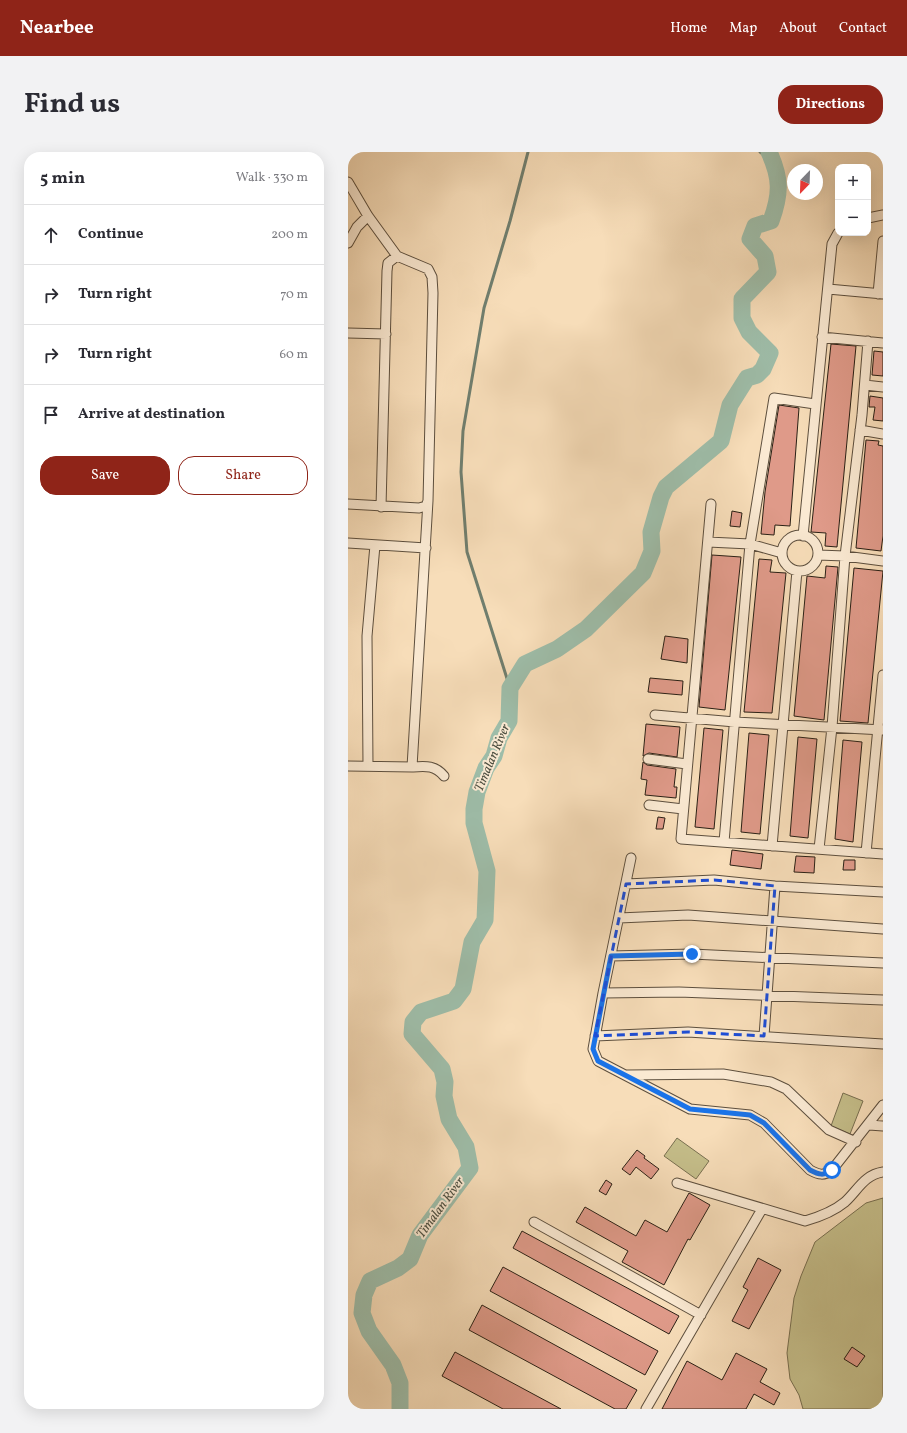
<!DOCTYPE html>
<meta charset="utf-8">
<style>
:root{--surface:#fff;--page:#f2f2f3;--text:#2b2b33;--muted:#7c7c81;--line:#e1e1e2;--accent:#8f2418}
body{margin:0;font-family:Vollkorn,serif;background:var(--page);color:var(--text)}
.controls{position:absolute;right:12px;top:12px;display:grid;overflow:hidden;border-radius:8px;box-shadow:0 4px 16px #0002}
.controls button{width:36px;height:36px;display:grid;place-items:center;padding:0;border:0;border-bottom:1px solid var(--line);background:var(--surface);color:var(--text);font:20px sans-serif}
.compass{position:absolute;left:439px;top:12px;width:36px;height:36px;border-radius:50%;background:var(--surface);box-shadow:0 4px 16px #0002;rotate:203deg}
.stop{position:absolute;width:12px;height:12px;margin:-9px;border:3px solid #1a73e8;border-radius:50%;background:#fff}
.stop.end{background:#1a73e8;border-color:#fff;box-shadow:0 1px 4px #0008}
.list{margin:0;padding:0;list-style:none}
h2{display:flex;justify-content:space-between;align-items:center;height:52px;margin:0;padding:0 16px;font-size:17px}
h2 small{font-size:13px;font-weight:400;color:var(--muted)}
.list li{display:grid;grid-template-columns:26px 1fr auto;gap:12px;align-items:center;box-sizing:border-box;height:60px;padding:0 16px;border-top:1px solid var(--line)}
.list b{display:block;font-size:15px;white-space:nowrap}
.list em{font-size:13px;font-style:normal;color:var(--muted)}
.actions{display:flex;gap:8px;padding:12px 16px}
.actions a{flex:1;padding:9px 0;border:1px solid var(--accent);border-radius:16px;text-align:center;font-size:14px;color:var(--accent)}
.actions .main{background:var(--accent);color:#fff}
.icon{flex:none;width:22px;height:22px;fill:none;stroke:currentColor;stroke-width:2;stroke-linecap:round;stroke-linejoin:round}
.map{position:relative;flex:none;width:535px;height:1257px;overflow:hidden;border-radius:16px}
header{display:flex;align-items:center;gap:24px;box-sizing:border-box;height:56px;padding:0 20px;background:var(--accent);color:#fff}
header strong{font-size:19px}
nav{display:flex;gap:22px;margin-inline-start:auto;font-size:14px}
.intro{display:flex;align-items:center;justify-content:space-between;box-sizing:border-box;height:96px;padding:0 24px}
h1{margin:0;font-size:28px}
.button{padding:10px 18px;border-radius:16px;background:var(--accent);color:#fff;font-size:14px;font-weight:700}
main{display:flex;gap:24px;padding:0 24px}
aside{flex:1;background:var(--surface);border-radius:16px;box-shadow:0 4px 16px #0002}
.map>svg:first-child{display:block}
.green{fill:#c5be8a;stroke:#786f50}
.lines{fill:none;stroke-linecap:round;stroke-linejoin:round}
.stream{stroke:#707e6e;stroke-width:3}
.river{stroke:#9ebda9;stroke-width:17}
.building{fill:#df9a89;stroke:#2a2015}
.minor-casing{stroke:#5d4f3e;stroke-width:11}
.minor{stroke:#fae9d2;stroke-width:9}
.route{stroke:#1a73e8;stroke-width:5}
.marked{fill:none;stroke:#1d4ed8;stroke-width:3;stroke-dasharray:8 5;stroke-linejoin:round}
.labels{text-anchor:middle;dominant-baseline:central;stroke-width:4;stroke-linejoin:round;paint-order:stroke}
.water-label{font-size:13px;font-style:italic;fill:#4d4f41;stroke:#fae9d2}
</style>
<header>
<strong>Nearbee</strong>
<nav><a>Home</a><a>Map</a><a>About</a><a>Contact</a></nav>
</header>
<div class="intro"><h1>Find us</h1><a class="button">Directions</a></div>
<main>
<aside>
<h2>5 min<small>Walk · 330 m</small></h2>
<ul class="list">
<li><svg class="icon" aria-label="ahead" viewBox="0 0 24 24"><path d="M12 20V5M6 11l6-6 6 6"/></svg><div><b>Continue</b></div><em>200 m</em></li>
<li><svg class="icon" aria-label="right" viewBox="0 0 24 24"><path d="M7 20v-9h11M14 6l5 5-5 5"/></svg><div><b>Turn right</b></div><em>70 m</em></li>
<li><svg class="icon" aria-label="right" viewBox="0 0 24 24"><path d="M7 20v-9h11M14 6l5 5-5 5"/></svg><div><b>Turn right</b></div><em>60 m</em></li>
<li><svg class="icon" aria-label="arrive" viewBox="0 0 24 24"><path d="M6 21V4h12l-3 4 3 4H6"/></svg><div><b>Arrive at destination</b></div></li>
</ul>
<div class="actions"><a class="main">Save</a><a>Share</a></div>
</aside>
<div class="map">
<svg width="535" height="1257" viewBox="0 0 535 1257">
<rect width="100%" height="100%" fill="#f7ddb9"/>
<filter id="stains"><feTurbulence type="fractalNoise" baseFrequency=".005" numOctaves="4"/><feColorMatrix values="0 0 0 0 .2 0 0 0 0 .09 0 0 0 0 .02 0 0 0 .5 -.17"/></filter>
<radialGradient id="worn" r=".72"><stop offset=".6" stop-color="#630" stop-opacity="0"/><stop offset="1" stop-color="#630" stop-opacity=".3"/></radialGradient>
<path class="green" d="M495 941 515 949 502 982 483 974Z
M329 986 361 1009 348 1027 316 1004Z
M535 1046V1257H455L451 1243 442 1227 439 1201 446 1146 453 1124 467 1090 518 1051Z"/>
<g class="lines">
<path class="stream" d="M412 0 426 10
M162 536 119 400 113 320 115 279 136 156 162 69 180 0"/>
<path class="river" d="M52 1257V1231L45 1213 21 1179 14 1161 16 1143 22 1129 50 1116 62 1107 72 1083 122 1016 118 995 101 967 96 944 97 930 94 917 64 882 65 870 73 860 106 849 115 837 124 790 137 768 139 719 126 671V657L129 640 138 616 146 604 151 586 161 569 162 536 177 512 209 497 238 477 295 421 304 399 303 380 313 345 318 335 373 289 382 253 399 226 409 223 415 217 422 201 401 180 394 166V147L420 120 417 104 402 87 407 74 423 69C433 42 433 26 421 0"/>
</g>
<path class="building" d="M483 192 508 194 489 395 477 394 478 381 463 380Z
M526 199 535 200V224L524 223Z
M522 244 535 246V269L525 268 527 255H521Z
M431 253 451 256 442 374 427 373 426 383 413 382 417 340Z
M518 288 531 289 530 293 535 294V384L533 399 508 396Z
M384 359 394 361 392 375 382 374Z
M364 403 393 405 377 558 351 555Z
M411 407 424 408 422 420 438 421 424 561 396 560Z
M478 414 490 415 476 568 446 564 459 424 477 426Z
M506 416 535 419 520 571 492 569Z
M317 484 340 487 339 511 313 507Z
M302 526 335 529 334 543 300 540Z
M298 572 332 575 329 605 301 601 295 604Z
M356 576 375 578 366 677 347 675Z
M401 581 421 583 412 682 393 680Z
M450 585 469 587 460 686 442 684Z
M495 588 514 590 505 690 487 687Z
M295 610 299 613 328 617 326 635H329L328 646 297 643 299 628 293 627Z
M310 665 317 666 315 677H308Z
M384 698 415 702 413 717 382 713Z
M448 704 467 705 466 721 446 720Z
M496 708H507V718H495Z
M289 998 297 1004 296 1006 311 1017 303 1027 288 1015 282 1023 274 1017Z
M258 1028 264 1032 258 1043 251 1039Z
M341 1041 362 1053 342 1088 340 1087 316 1133 274 1110 280 1099 228 1070 237 1055 288 1084 297 1068 319 1080Z
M174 1079 331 1164 321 1182 165 1096Z
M410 1106 433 1118 401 1177 384 1169 400 1138 395 1135Z
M155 1115 310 1199 297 1223 142 1139Z
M134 1153 289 1238 278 1257H267L121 1178Z
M504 1195 517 1204 509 1215 496 1207Z
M107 1200 213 1257H155L94 1224Z
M388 1201 419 1217 412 1230 432 1241 426 1253 406 1242 398 1257H314L339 1209 374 1228Z"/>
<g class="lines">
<defs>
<path id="minor" d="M0 30 20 64 49 104 80 117 84 125 85 141 80 349 78 354 71 356 0 352
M520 66 535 63
M0 91 9 75 20 64
M480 137 535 142
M530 142 535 89
M0 181 38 182
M474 185 535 191
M517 233 535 235
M512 278 535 282
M363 352 333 687 535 702
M33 355 39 119 40 111 49 104
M434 401a18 18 0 1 1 36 0a18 18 0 1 1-36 0Z
M455 384 484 92 490 81
M360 390 402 392 434 401
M0 391 78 396
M470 403 497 404 535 409
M307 563 387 570 535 578
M300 607 339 612
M0 614 64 615 80 349
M20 614 19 484 27 393
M64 615C78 614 87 613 96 624
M301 653 335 657
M376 690 402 392 426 246 467 252
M424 694 449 419
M471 697 484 575 497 404 514 263 520 189
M518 701 535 523
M283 706 255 841 245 897 250 909 342 957 402 963 416 971 462 1018C471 1023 476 1024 484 1018L535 953
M278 732 366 728 427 734 535 740
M271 766 340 763 535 777
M263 804 344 802 535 811
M255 841 331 840 535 848
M247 884 340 880 535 892
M416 884 427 734
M279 923 375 922 423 930 438 937 481 978 508 990
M521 973 535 974
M329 1031 457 1069C471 1065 485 1060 497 1050 510 1038 516 1023 535 1020
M186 1070 353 1163
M298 1257 414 1057"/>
</defs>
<use href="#minor" class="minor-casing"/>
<use href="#minor" class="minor"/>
</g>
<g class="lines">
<path class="route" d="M344 802 263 804 245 897 250 909 342 957 402 963 416 971 462 1018C471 1023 476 1024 484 1018"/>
</g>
<path class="marked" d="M366 728 427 734 416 884 340 880 247 884 278 732Z"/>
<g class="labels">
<g class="water-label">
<text transform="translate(145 606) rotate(-67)">Timalan River</text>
<text transform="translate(93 1056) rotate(-54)">Timalan River</text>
</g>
</g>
<rect width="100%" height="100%" filter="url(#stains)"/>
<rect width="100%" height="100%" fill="url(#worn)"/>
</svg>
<div class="controls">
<button>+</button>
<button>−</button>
</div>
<svg class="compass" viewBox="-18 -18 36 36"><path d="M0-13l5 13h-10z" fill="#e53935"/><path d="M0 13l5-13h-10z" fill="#7c7c81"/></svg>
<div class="stop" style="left:484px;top:1018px"></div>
<div class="stop end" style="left:344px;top:802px"></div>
</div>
</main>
